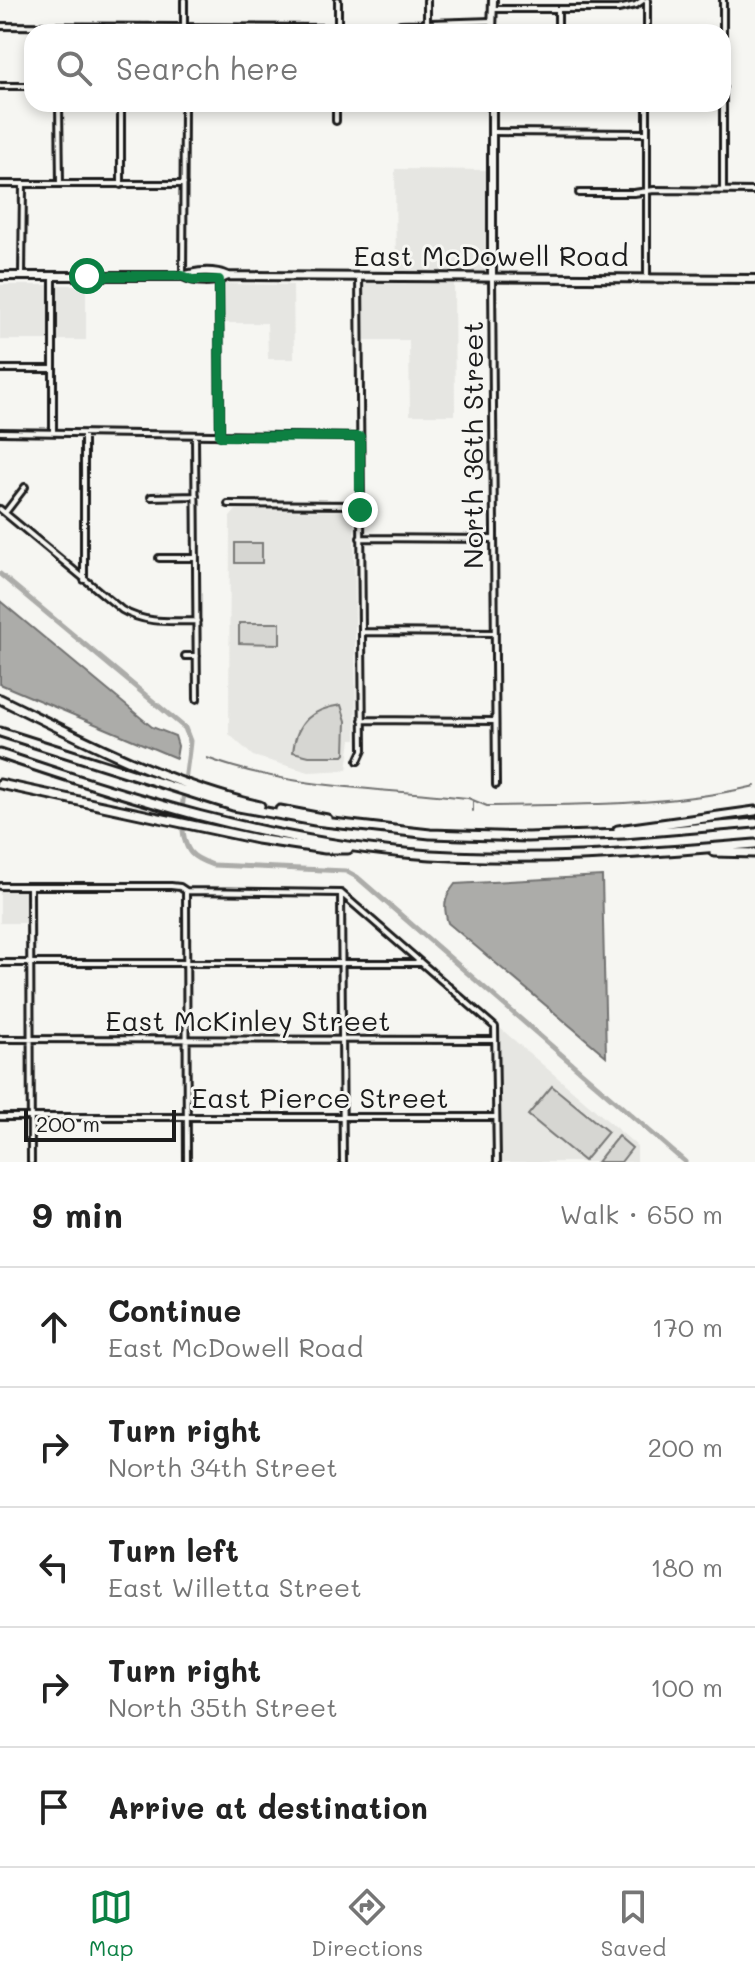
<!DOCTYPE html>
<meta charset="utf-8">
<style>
:root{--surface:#fff;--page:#f2f2f2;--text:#222;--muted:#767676;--line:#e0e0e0;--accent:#0b8043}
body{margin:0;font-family:Mali,sans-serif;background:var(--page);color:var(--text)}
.scale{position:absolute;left:24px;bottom:20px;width:152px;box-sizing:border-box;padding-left:8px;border:4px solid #1c1c1c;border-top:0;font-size:22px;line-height:28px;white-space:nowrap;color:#1c1c1c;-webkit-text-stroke:6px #f6f6f2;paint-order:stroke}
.stop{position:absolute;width:24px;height:24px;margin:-18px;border:6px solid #0b8043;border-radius:50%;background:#fff}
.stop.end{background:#0b8043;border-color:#fff;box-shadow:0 2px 8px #0008}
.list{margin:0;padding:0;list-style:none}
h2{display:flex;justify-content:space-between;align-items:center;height:104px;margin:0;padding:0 32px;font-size:34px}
h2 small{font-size:26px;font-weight:400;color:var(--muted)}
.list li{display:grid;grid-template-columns:52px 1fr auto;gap:24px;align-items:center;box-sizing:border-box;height:120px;padding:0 32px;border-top:2px solid var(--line)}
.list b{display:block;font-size:30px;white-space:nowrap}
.list p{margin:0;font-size:26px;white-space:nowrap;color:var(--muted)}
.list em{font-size:26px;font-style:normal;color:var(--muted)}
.icon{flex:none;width:44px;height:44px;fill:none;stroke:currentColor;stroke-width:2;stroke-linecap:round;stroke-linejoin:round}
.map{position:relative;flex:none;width:755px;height:1162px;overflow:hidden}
.search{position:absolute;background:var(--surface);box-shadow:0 4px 12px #0003;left:24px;right:24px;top:24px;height:88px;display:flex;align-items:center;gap:20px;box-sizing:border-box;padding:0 28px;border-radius:24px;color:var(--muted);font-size:30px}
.sheet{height:704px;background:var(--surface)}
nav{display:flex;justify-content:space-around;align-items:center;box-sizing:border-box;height:112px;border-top:2px solid var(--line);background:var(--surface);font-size:22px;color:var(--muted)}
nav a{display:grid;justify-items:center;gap:4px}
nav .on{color:var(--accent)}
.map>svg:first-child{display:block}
.built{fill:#e6e6e2}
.green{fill:#d6d6d2;stroke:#797977;stroke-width:2}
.water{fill:#acaca9;stroke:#727271;stroke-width:2}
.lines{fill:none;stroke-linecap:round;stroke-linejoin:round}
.stream{stroke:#727271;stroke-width:2}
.canal{stroke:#acaca9;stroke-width:5}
.street-casing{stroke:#1c1c1c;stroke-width:10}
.secondary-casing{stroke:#1c1c1c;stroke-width:12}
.primary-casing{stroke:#1c1c1c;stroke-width:12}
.highway-casing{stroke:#1c1c1c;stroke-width:13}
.street{stroke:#f6f6f2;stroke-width:4}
.secondary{stroke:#f6f6f2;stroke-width:6}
.primary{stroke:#f6f6f2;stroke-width:6}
.highway{stroke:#f6f6f2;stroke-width:7}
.route{stroke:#0b8043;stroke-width:10}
.labels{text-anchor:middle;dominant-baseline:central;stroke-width:6;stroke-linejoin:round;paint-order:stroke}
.street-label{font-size:28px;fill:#1c1c1c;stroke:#f6f6f2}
</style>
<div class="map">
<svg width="755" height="1162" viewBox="0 0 755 1162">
<rect width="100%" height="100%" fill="#f6f6f2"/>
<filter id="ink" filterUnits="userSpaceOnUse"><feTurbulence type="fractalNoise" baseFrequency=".0125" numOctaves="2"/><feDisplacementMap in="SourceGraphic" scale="16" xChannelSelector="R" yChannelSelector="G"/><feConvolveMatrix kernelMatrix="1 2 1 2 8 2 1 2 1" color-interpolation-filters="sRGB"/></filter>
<g filter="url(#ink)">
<path class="built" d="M395 169 493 170 492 278H454L455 415H410L409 340H359V277H396Z
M224 284 293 285 294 359H268L267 323H224Z
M0 285H86V340H0Z
M236 510 354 511 356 739H351L347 770 309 772 253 756 229 734 230 517Z
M0 890H26V923H0Z
M500 1028 637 1146V1162H501Z"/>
<path class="green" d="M235 543H262V563H235Z
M239 623H280V644L239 643Z
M341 705 346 721 345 754 343 756H309L293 752C296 722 312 709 341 705Z
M552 1086 608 1132 584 1161 528 1115Z
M618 1136 632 1148 621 1162H597Z"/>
<path class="water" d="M0 601 152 727 175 736 178 746 176 758 0 684Z
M602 876 606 1056 448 923C443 906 444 898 455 884Z"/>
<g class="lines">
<path class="stream" d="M207 758C289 789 382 788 468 798L487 806C577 804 667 807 755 786
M473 801V811"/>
<path class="canal" d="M0 574 185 728 190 741C188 769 173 832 191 853 196 859 205 862 213 865L346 871 357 877 685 1162"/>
<defs>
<path id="street" d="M338 0V32
M427 0V32
M647 0V32
M493 9H618L636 5 643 0
M400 24 492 21
M0 26 338 28
M184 32V0
M558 32V9
M0 86H32
M59 104 60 184
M121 104V185
M647 104V278
M336 121V104
M493 132 646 133
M0 184H184
M723 191V0
M579 193H634L654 190 755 191
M22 276 23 185
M183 276 184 104
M219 278 220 436
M492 278 496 785
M0 369H53
M0 432 360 437
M53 433V276
M84 434V580
M195 436 197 699
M151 497 196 496
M228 504 360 505
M0 509 122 610C146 624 170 621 197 621
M5 513 25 487
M360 538 494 539
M159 558H196
M362 632 495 633
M185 656H197
M362 720 495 721
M358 761 363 750 359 277
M0 886H171L180 887 186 891 341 893
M30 886 31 1162
M186 891 187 1162
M341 893 495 1027 497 1162
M341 893 343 1162
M0 963H421
M0 1039 495 1040
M0 1117H496"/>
<path id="secondary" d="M492 32 493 0
M492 104V278"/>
<path id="primary" d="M0 276H183C196 271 214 270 228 276L755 279
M183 276C196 282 214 283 228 276"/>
<path id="highway" d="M0 699C84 740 169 785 260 806
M0 732 233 806 315 821 430 834 527 837 624 834 755 823
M0 754C132 799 265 840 405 853 522 863 638 854 755 844
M0 784 257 839 325 849H348
M280 810 327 819
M618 830 755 811
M714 852 755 853"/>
</defs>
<use href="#street" class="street-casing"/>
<use href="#secondary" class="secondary-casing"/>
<use href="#primary" class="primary-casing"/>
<use href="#highway" class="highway-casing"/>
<use href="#street" class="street"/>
<use href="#secondary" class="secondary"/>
<use href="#primary" class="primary"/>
<use href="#highway" class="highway"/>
</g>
</g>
<g class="lines" filter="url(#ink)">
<path class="route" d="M87 276H183L192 280H219L220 436 360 437V510"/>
</g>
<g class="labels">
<g class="street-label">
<text x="491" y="255">East McDowell Road</text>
<text transform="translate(472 445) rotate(-90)">North 36th Street</text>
<text x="248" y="1020">East McKinley Street</text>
<text x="320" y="1097">East Pierce Street</text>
</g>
</g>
</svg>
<div class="scale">200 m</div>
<div class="stop" style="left:87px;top:276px"></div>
<div class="stop end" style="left:360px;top:510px"></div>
<div class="search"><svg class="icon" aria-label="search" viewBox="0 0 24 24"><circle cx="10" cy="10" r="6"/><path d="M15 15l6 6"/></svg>Search here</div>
</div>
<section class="sheet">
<h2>9 min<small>Walk · 650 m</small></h2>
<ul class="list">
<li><svg class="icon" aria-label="ahead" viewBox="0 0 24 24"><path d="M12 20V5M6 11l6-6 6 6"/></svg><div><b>Continue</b><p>East McDowell Road</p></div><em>170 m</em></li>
<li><svg class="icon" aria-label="right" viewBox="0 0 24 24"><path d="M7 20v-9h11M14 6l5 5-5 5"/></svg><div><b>Turn right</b><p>North 34th Street</p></div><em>200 m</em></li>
<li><svg class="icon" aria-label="left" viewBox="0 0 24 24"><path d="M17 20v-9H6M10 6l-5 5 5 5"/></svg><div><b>Turn left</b><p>East Willetta Street</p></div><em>180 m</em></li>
<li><svg class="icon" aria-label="right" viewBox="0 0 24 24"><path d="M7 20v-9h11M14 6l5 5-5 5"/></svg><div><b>Turn right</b><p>North 35th Street</p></div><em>100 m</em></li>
<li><svg class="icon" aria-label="arrive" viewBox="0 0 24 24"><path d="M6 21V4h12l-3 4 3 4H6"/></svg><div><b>Arrive at destination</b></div></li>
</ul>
</section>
<nav>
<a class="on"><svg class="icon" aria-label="map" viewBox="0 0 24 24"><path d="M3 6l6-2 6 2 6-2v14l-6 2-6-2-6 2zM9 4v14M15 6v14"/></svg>Map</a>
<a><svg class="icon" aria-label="directions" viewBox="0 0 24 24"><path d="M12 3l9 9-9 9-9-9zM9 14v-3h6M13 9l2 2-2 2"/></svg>Directions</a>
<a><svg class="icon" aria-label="saved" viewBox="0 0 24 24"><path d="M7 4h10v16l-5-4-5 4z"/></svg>Saved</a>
</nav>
